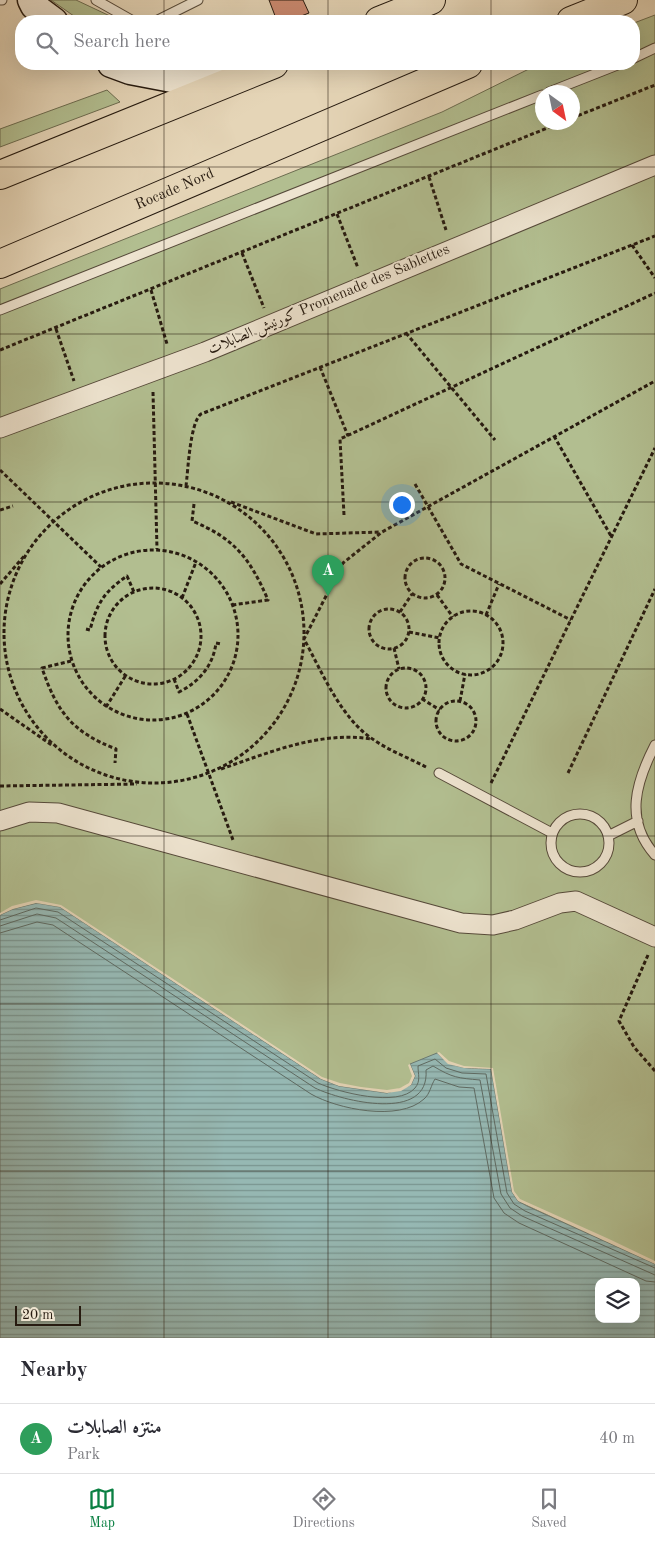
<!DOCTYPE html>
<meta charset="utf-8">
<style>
:root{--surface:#fff;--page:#f7f7f7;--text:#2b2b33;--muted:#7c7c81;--line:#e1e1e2;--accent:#0b8043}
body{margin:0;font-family:"Old Standard TT",Amiri,serif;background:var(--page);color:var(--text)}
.controls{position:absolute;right:15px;bottom:15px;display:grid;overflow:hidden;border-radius:10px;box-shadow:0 5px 20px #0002}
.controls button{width:45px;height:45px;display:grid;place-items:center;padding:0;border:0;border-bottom:1px solid var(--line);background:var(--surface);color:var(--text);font:25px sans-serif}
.compass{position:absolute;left:535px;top:85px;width:45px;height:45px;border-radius:50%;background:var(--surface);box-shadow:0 5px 20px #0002;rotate:147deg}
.scale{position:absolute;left:15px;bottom:12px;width:66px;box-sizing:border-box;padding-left:5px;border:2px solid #271b10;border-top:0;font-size:14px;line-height:18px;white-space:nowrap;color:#271b10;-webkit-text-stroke:4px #eee4d0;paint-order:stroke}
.you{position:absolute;left:401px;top:504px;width:18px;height:18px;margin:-12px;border:4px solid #fff;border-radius:50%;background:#1a73e8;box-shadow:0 0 0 8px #1a73e833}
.badge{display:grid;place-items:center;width:32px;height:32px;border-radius:50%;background:var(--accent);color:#fff;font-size:16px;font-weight:700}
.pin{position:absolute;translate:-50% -41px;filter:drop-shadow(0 1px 2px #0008)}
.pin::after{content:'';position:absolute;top:26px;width:18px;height:15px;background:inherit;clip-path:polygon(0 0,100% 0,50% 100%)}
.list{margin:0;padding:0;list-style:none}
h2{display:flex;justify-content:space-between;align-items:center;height:65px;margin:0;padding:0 20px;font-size:21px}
h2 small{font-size:16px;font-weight:400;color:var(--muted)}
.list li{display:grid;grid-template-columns:32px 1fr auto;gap:15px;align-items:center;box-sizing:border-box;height:70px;padding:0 20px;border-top:1px solid var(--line)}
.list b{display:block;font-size:19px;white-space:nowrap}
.list p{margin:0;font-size:16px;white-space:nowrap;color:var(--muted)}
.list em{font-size:16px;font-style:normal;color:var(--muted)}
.icon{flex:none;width:28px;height:28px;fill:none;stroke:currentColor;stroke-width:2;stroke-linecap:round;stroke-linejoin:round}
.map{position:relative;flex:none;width:655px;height:1338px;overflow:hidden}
.search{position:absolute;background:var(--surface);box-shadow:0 5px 20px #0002;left:15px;right:15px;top:15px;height:55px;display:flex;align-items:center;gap:12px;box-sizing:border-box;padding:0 18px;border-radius:20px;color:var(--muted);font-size:19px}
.sheet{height:135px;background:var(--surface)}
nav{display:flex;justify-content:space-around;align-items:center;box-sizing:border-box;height:70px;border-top:1px solid var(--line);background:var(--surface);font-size:14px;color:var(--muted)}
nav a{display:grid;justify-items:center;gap:2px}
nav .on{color:var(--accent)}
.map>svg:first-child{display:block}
.green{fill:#b2be90;stroke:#6c6c50;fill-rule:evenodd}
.water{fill:url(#water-rules);stroke:#6a7972;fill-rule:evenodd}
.pier{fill:#e5d5b7}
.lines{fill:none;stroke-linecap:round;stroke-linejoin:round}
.shore{stroke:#5e6a62;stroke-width:1}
.building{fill:#ce8c73;stroke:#271b10}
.lane-casing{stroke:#564a3a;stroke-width:11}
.street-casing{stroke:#564a3a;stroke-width:21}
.secondary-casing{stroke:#271b10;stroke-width:29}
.highway-casing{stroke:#271b10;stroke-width:30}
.path{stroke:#271b10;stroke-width:3;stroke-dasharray:4 2.5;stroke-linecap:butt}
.lane{stroke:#eee4d0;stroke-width:9}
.street{stroke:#eee4d0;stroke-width:19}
.secondary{stroke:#eee4d0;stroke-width:26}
.highway{stroke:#e5d5b7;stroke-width:28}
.grid{fill:none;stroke:#271b10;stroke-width:1;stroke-opacity:0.55}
.labels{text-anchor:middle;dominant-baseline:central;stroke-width:4;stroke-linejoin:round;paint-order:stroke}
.street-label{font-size:15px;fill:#271b10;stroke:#eee4d0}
</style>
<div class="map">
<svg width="655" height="1338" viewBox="0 0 655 1338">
<defs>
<pattern id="water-rules" width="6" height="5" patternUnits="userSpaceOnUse" patternTransform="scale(1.25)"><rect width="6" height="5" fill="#96b8b3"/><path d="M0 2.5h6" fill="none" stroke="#7a9590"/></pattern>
</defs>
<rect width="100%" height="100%" fill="#e5d5b7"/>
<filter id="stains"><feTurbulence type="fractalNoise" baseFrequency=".004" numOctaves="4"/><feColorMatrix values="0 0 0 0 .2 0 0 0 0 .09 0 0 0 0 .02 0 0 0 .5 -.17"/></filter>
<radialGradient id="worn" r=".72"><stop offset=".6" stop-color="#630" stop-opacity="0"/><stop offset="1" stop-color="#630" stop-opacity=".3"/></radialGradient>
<path class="green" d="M51 0H76L110 16 112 21H81Z
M655 15V1264L518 1201 415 1076C403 1105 345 1085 321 1079L13 909 0 915V289L442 112 539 64H634V23ZM542 92H572V122H542Z
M107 90 120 102 0 147V129Z"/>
<path class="water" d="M37 903 60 907 321 1079 339 1086 387 1093 411 1085 415 1076 410 1064 437 1053C454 1070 467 1068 491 1069L512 1192 518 1201 527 1206 655 1264V1338H0V915L13 909ZM599 1282H636V1319H599Z"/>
<path class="pier" d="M36 900 61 905 322 1077 340 1083 361 1087 387 1090 400 1088 409 1083 412 1076 408 1065 410 1064 415 1076 411 1085 401 1091 387 1093 339 1086 321 1079 60 907 36 903 13 909 0 915V913L12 906Z
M439 1052 449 1061 464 1066 493 1068 514 1191 520 1199 609 1239 655 1261V1264L518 1201 512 1192 491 1069 464 1068 448 1064 437 1053Z"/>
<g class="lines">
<path class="shore" d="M0 920 36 908 58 912 318 1083C338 1092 398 1108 415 1088 421 1081 418 1074 418 1066L435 1059 446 1068 462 1073 486 1074 507 1193 514 1204 525 1211 655 1268
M0 926 37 914 56 918 315 1088C342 1101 430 1123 426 1070L433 1066C453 1078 458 1078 480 1080L501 1194 510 1208 522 1216 655 1275
M0 933 37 922 53 925 311 1094C337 1109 399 1122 424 1099 430 1094 431 1085 435 1079L459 1087 474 1088 494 1198 504 1213 519 1223 646 1281 655 1282"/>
</g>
<path class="building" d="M269 0H303L309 13 288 21H277Z"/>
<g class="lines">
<defs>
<path id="lane" d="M0 0H2
M96 0 133 21
M156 21 198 0
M634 58 655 48
M549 92 620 64
M0 310 542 95
M655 745C636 782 624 820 655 855
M439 773 552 833
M551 843a29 29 0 1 1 58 0a29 29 0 1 1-58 0Z
M608 836 638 821"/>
<path id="street" d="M0 428 205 352 655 165
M0 821 29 812 58 813 461 923 493 925 515 920 560 903 576 901 655 937"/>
<path id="secondary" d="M31 0 34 6 54 21
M111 64 130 71 172 79 225 73 247 67"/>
<g id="highway">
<path d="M379 21 431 0"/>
<path d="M571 21 623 0"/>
<path d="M0 175 274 64"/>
<path id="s1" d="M0 264 468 64"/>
</g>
</defs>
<use href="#lane" class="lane-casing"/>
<use href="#street" class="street-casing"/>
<use href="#secondary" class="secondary-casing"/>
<use href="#highway" class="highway-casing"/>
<path class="path" d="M572 118 655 85
M429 177 446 230
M337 214 358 268
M632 245 655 278
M242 253 264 308
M151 290 167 344
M56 329 74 381
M406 333 495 440
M0 350 562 122
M320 367 348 436
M153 392 157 549
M554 436 611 536
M0 470 101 567
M4 633a150 150 0 1 1 300 0a150 150 0 1 1-300 0Z
M415 484 461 564 571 620
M186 486C188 471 190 422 201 414L655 236
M231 502 316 534 381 532
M194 504 192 521C234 538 250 558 268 600L232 605
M0 510 13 506
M344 515 340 439 655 293
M68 635a85 85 0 1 1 170 0a85 85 0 1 1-170 0Z
M405 578a20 20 0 1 1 40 0a20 20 0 1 1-40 0Z
M0 584 25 555
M105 636a48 48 0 1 1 96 0a48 48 0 1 1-96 0Z
M437 595 453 617
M182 598 196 562
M369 629a20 20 0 1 1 40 0a20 20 0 1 1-40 0Z
M439 643a32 32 0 1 1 64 0a32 32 0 1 1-64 0Z
M400 612 412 594
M486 615 499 584
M86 629 90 630C97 603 104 592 127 576L134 592
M409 632 440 638
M394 648 399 669
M71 661 42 668C57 712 72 732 116 749L115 763
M386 688a20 20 0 1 1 40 0a20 20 0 1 1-40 0Z
M174 679 179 692C199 682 213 666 216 643L221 644
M422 699 440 710
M436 721a20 20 0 1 1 40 0a20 20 0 1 1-40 0Z
M460 701 465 674
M106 707 126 675
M0 709 53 746
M187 714 233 840
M426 767C409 758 390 751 374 740 341 719 322 672 304 639L343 563 382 532 655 381
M221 769C271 752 319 731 372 739
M568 773 655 589
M491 783 655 448
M0 786 137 784
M648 955 619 1021 634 1047 655 1071"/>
<use href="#lane" class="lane"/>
<use href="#street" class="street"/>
<use href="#secondary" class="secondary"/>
<use href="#highway" class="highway"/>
</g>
<path class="grid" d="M164 0V21M328 0V21M491 0V21M164 64V1338M328 64V1338M491 64V1338M0 167H655M0 334H655M0 502H655M0 669H655M0 836H655M0 1004H655M0 1171H655"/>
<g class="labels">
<g class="street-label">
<text stroke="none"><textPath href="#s1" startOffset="190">Rocade Nord</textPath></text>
<text transform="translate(329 300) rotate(-23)">كورنيش الصابلات Promenade des Sablettes</text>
</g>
</g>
<rect width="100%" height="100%" filter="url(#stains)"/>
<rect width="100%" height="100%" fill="url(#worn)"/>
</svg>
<div class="controls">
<button><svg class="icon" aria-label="layers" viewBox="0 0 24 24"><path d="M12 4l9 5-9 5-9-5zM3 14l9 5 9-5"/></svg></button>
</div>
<svg class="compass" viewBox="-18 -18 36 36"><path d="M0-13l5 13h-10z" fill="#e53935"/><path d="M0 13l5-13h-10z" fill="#7c7c81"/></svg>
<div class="scale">20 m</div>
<div class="you"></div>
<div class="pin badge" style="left:328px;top:596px;background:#2e9e5b">A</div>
<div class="search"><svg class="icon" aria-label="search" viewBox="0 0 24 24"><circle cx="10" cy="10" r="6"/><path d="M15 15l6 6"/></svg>Search here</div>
</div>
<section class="sheet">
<h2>Nearby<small></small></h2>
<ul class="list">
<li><span class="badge" style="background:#2e9e5b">A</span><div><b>منتزه الصابلات</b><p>Park</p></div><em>40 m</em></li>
</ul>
</section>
<nav>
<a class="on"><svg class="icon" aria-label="map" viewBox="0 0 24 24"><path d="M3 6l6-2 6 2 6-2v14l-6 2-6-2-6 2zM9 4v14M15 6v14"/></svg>Map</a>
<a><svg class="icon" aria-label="directions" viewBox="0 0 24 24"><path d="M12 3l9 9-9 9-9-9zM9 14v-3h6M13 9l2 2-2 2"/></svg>Directions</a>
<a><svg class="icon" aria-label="saved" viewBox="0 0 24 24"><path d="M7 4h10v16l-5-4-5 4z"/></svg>Saved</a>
</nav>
